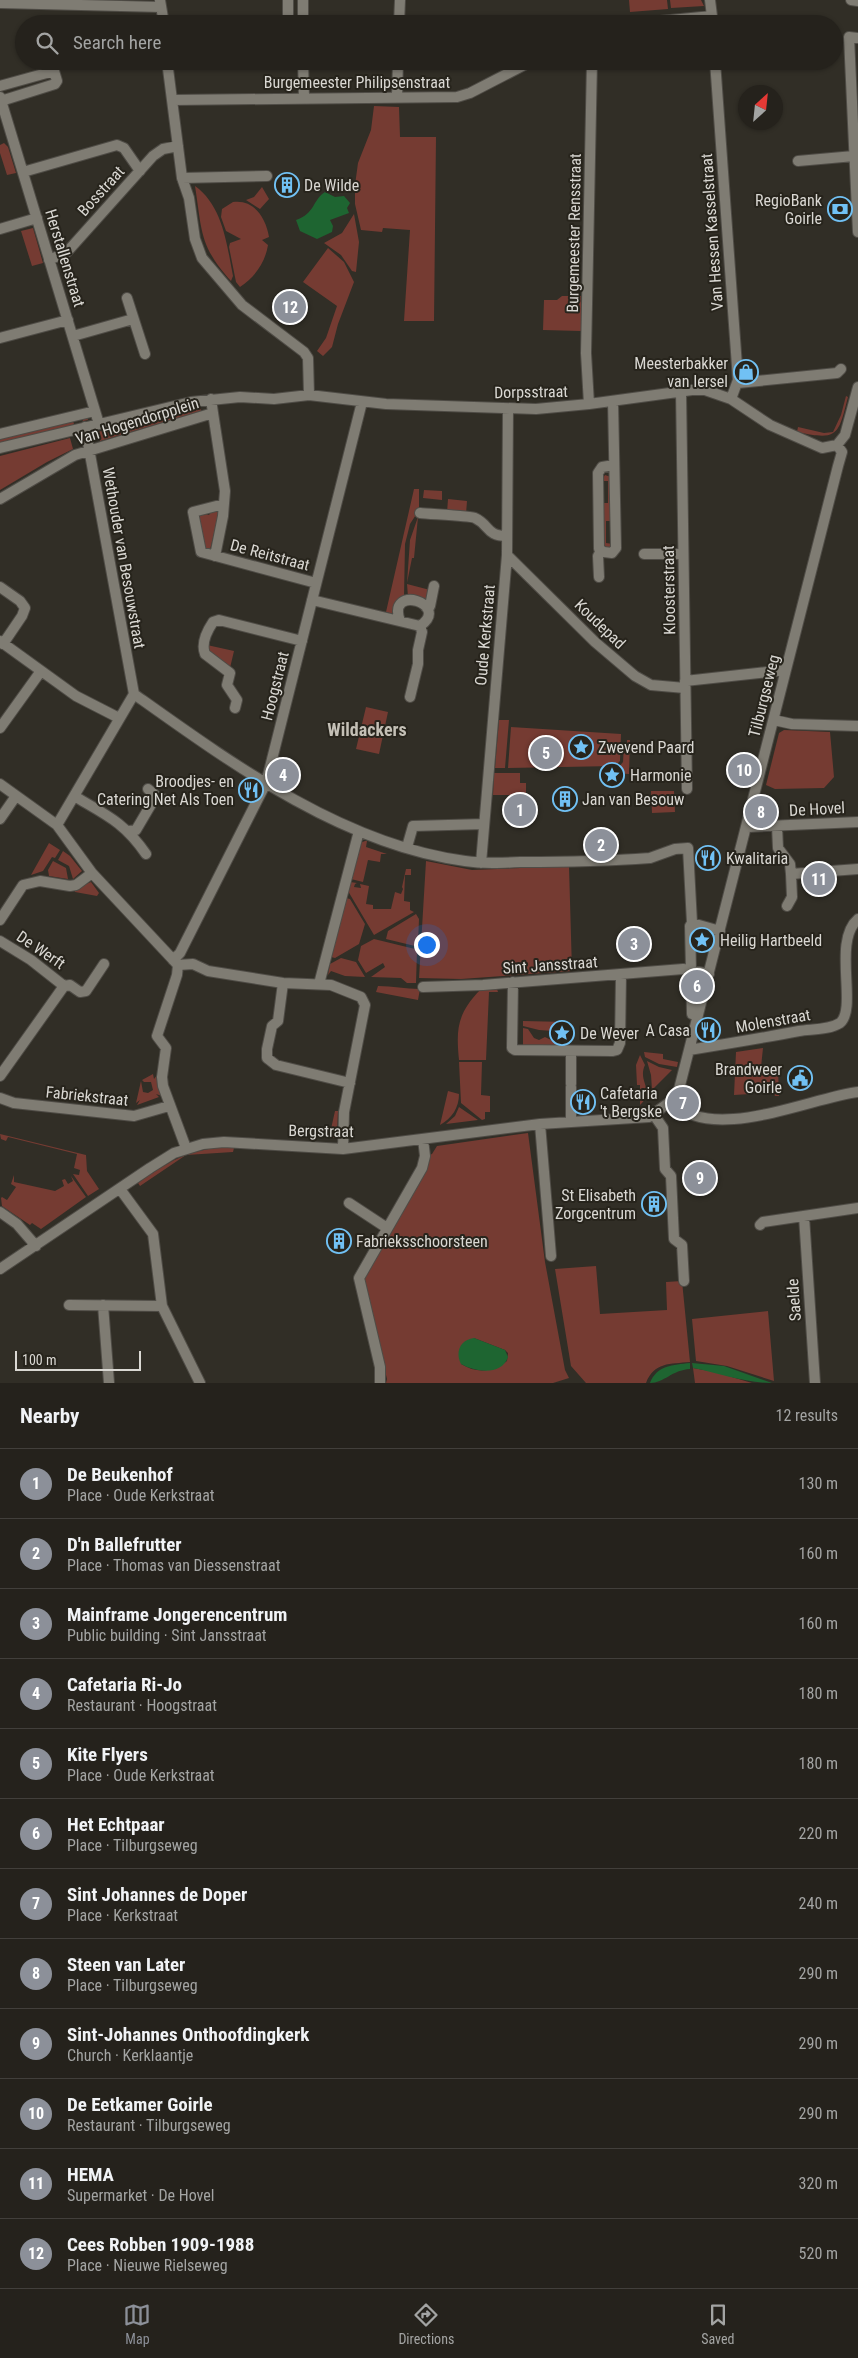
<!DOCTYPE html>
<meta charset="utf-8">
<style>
:root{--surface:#25221c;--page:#2d2a25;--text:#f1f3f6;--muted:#a3a4a3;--line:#423f3b;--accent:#8c9099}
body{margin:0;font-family:"Roboto Condensed",sans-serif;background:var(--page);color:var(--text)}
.compass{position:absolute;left:738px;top:85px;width:45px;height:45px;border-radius:50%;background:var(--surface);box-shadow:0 1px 4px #0004;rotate:27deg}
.scale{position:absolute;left:15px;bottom:12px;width:126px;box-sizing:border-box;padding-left:5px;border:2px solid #dad8d3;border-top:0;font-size:14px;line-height:18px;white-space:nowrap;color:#dad8d3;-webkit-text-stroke:4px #27241c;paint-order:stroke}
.you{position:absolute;left:426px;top:944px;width:18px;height:18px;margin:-12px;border:4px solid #fff;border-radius:50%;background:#1a73e8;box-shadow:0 0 0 8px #1a73e833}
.badge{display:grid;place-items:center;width:32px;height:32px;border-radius:50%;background:var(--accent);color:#fff;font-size:16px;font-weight:700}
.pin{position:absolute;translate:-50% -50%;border:2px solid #fff;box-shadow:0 1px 5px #0006}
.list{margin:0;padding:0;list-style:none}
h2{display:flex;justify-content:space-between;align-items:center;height:65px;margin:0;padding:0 20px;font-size:21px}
h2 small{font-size:16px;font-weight:400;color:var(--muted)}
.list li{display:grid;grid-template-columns:32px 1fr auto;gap:15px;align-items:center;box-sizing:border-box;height:70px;padding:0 20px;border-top:1px solid var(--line)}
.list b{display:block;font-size:19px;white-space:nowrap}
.list p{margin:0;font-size:16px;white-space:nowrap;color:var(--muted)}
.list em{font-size:16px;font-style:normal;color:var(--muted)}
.icon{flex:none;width:28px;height:28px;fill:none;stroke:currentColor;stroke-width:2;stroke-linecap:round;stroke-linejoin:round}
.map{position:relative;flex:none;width:858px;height:1383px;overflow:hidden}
.search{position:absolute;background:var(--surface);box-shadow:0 1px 4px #0004;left:15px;right:15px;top:15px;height:55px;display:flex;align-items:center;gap:12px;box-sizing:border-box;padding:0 18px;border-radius:28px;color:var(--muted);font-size:19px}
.sheet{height:905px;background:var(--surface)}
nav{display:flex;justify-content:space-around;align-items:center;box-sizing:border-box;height:70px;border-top:1px solid var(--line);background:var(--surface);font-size:14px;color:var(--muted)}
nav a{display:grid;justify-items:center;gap:2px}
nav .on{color:var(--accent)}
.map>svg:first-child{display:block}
.green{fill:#753b32;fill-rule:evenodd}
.water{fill:#1e6531}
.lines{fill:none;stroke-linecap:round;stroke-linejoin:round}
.minor-casing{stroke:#4f4c46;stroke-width:12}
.minor{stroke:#7f7c73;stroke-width:10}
.labels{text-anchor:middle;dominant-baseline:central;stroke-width:4;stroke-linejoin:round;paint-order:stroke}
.street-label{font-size:16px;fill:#dad8d3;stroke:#27241c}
.poi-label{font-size:16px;fill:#dad8d3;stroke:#27241c;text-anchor:start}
.neighbourhood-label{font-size:18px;font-weight:bold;fill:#c4c0b6;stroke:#27241c}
</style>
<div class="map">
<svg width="858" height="1383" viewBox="0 0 858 1383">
<rect width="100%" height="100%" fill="#312e26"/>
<path class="green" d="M629 0H667L668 9 630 12Z
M670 0H701L704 6 671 8Z
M374 106 399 107 400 137H436L434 321H404L410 230 383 228 382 232 361 230 355 204V185L358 163 371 130Z
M4 143 8 147 16 173 7 175 0 153V145Z
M195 186C223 206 227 245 233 276L231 281C199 246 202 230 195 186Z
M262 187 269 199 260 209 246 200 254 197Z
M233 202C254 199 266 218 269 237L262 240 268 245C265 263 255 277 240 287L236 282 229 247 230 243 241 239 226 231 221 217 222 209Z
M354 214 359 242 356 272 352 271 341 255 324 243 342 233Z
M33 228 43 263 32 266 21 231Z
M328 248 344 262 354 282 338 324 332 347 323 356 317 351 326 338 337 306 303 282Z
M562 296H581V331L543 330 544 300H557Z
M846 396 848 397C838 435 839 441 797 432L798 427 824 433 833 432 841 415Z
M200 407 201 411 100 441 98 432 118 426 119 430 124 429 123 425Z
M87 417 88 420 83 421 82 419 73 421 74 424 70 427 0 444V438Z
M70 438 73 449 47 462 0 490V456Z
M605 475 611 477 612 521H606V543L613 544 608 549 603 546 602 503H608V481H601Z
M414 489H419V510L410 524 405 544 404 597 393 614 386 612Z
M424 490 442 491V500L423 498Z
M448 499 467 501 466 514 447 513Z
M213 509 217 510 219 512 210 550 205 549 198 515 202 513 209 515Z
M418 517 414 558H412L407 583 410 540Z
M407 584 430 590 427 601 408 597Z
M207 645 234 651 230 668 208 652Z
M366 707 388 712 379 754 356 749Z
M499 720H509L505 768H495Z
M511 727 621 734 620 761 615 766 508 768Z
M784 730 830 732 834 777 824 788 775 789 766 785 779 733Z
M627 740H630L629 774 614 773 623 762 624 745H627Z
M494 773H520V783H526V795H493Z
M651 791H674L675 812 652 813Z
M365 841H367L366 847 387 854H381L380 862 368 860 363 882 351 879 360 843Z
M49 843 60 850 55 858 52 857 43 871 31 875Z
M63 851 70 856 82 871 73 879 69 866 58 860Z
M53 861 66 868 68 879 49 876 48 870Z
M426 861 472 870 569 866 572 971 461 979 419 978Z
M406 869H411V875H405L404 901 410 902V910L414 912 374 935 348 891 350 882 357 883 355 884 354 887 361 888 360 884 369 886 366 904 373 905V909H391L395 892 401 894 403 889 402 887Z
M91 882 99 893 97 896 75 892 74 889Z
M346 898 350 899 365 924 359 944 335 958 331 957Z
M416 914 419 919 418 944 415 946 386 939 388 931Z
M374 939 415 949 417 951 416 983H407L401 978 371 977 385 967 383 963 366 973 358 960 361 946Z
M341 958 356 962 365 977 345 976 331 971 328 975 330 964Z
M378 986C393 986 405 989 420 989L418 1000 376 992Z
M497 989 498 992H489L486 1060H459C456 1029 457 1014 480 990Z
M523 1021 567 1022V1044L559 1042 558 1036 553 1031 539 1030 523 1026Z
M523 1028 528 1029 534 1038 539 1040 545 1037 563 1046 523 1048Z
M763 1048 761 1067 778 1068 779 1096H775L772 1089 750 1090V1094L734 1095 736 1052Z
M644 1052 663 1054V1059L678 1062 677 1067 659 1064 645 1057Z
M640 1055 645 1065C637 1082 656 1090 640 1105V1085H637L636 1065Z
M647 1061 659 1067 672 1070 652 1090 651 1075Z
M459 1062H482L481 1095 490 1096V1112H485V1119L482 1120 461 1103Z
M153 1074 154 1079 157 1075 162 1096 156 1094 159 1097 137 1105 140 1100 136 1103 141 1081 143 1092 148 1093 153 1090 151 1082H144L142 1080Z
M448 1091 459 1094C459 1108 452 1118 440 1125Z
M459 1107 478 1120 446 1124 455 1116Z
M335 1111H338L337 1133 340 1135 338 1138H329Z
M528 1133 545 1262 565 1370 569 1378 553 1383H386L387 1379 364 1285 365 1275 429 1155 432 1154 437 1146ZM474 1338 505 1350 508 1353 507 1361C493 1372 477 1374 461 1364Z
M0 1134 86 1155 87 1171 99 1189 88 1196 73 1174 79 1175 80 1170 74 1168 77 1154 8 1137 6 1141 1 1139Z
M224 1147 234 1148 233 1152 186 1155 140 1186 138 1183C168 1162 187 1150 224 1147Z
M14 1175V1182L55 1191 64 1186 62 1180 65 1179 68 1184 73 1181 71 1176 86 1197 41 1229 32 1223 30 1225 2 1206 1 1198 2 1197 7 1200 16 1187 11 1184Z
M596 1266 600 1314 667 1310 666 1282 682 1281 690 1362C670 1364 654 1362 646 1383H586L571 1366 555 1269Z
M768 1311 774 1381 727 1366 696 1361 692 1319Z
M693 1368 715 1372 752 1383H695Z"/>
<path class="water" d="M325 192 335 197 344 196 350 203 347 208 349 213 330 220 333 226 332 232 317 239 300 231 296 220C315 214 313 199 325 192Z
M474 1338 505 1350 508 1357C502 1376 475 1372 461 1364 455 1352 460 1340 474 1338Z
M690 1363V1369C672 1370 664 1383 650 1383 657 1365 673 1365 690 1363Z
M692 1363 724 1366 772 1383C745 1383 719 1373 693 1368Z"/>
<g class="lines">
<defs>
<path id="minor" d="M160 0 164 24
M288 0V24
M303 0V24
M710 0 713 24
M851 0 858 1
M0 3 161 7
M399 24 400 0
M629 24 712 16
M858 38 849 37 858 232
M167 61 182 178 189 198 195 239 202 258 242 305 304 352 308 358 309 395
M303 61 304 98
M715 61 738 380 731 399
M0 86 54 71 57 81 55 84 1 101
M0 97 99 424
M397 97 398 61
M173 100 457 97 470 93 532 61
M798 161 854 156
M23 172 117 145 124 148 140 171
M182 178 267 176
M0 229 37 218
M49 260 67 252 153 156 163 149 178 146
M127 298 145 354
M73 336 133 319
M0 338 68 320
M738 383 837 373 841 369
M681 391 687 789
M613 401 616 548 612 553 604 552 599 549 598 473 602 467 614 465
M589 404 586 353 592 61
M213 413 225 491 223 516 215 556
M85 427 134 694
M0 434 95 411
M0 448 191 402 240 397 274 399 309 395 386 404 536 409 589 404 692 390H705L731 399 770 425 822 448 837 445 845 435 858 387
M0 499 75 455 213 413 211 399
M224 504 193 512 201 552 316 583
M420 513C428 514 471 516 475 518 490 525 486 536 507 536
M644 554H683
M507 555 595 642 635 676 651 685 685 688
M599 577 598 556 601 551
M0 587 20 601 25 608 22 616 3 644
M312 600 420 626 422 632 418 650V664L410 697
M426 607 430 606 434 586
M400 621C386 583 452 604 420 626
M0 641 76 696 119 718
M685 681 786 670
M134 694C231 763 343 845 465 861 484 864 502 863 522 862 564 862 608 861 650 858L675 849 688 848 692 923 690 926 692 1014 698 1015
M235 708 237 700 227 685 230 673 205 654C201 644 207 631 213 622L219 620 302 641
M774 720 792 724 858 726
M0 728 41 671
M0 784 57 825 92 873 178 965 177 975 157 1036 166 1048 162 1077 163 1086 186 1148
M74 796C106 815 124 822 146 854
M156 796 168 801
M0 819 16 796
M57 825 134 694
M777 826 778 848 790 864 791 874 858 869
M747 827 858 822
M129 831 136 830 156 796 148 789
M407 847 413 826 484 824
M481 863 507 555 508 409
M787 906 792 897 791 874
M0 920 23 885 40 881 70 886 76 885 92 873
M692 923 720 931
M0 941 31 960 64 986 0 1076
M173 960 180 953 266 783 362 402
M178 965 193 964 208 971 283 983 331 985 361 997 365 1005 344 1112 343 1149
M513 982 512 1048 515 1050 613 1051 617 1050 620 1043 621 974
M283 983 278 1021 272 1026 267 1049V1058L276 1065 350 1083
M319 984 359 831
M64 986 70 985 80 992 86 991 104 964
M423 987 483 985 683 969 709 974
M689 1050C726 1044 763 1038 799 1031 812 1029 829 1030 840 1023 858 1008 832 941 858 919
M571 1084V1051
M0 1098 14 1103 134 1116 169 1106
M673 1102C711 1144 810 1098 858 1092
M654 1115 663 1128 665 1169 671 1176 674 1239 682 1245 684 1281
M571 1122V1087
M540 1124 551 1256
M120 1189 153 1234 162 1306 200 1383
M349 1203 387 1228
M0 1212 17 1224 36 1246
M804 1216 815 1383
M760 1225 763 1222 858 1208
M0 1269 150 1168 174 1153 203 1144 224 1142 343 1149 540 1124 649 1117 677 1097 838 466 842 452 837 445
M69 1305 162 1306
M103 1305 109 1383
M380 1383V1367L359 1278 422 1168 425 1156 423 1139"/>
</defs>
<use href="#minor" class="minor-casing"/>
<use href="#minor" class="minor"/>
</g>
<defs>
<symbol id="building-ring" viewBox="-11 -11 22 22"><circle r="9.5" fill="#27241c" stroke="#71c1f4" stroke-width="1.5"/><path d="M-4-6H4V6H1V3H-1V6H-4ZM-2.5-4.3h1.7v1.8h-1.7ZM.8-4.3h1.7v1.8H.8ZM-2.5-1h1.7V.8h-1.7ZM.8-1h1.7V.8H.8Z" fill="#71c1f4"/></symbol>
<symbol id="bank-ring" viewBox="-11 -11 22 22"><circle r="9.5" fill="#27241c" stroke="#71c1f4" stroke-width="1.5"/><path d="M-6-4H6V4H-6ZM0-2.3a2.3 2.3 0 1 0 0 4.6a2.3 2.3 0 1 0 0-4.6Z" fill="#71c1f4"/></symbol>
<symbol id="shop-ring" viewBox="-11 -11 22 22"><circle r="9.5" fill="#27241c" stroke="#71c1f4" stroke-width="1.5"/><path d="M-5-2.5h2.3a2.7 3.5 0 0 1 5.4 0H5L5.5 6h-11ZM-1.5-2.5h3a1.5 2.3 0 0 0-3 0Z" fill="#71c1f4"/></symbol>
<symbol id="sight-ring" viewBox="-11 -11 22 22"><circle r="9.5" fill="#27241c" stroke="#71c1f4" stroke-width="1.5"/><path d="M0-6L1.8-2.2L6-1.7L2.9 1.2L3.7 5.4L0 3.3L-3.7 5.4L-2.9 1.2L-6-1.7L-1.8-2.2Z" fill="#71c1f4"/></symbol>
<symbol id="restaurant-ring" viewBox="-11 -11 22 22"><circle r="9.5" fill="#27241c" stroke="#71c1f4" stroke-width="1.5"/><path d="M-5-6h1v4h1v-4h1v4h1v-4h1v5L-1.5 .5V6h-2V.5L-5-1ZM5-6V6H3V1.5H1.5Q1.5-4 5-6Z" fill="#71c1f4"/></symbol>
<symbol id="civic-ring" viewBox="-11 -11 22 22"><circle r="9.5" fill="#27241c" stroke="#71c1f4" stroke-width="1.5"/><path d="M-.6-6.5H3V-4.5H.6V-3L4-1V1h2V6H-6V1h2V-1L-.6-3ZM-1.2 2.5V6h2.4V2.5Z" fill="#71c1f4"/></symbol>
</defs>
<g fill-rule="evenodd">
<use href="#building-ring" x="273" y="171" width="28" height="28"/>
<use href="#bank-ring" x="826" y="195" width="28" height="28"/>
<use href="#shop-ring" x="732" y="358" width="28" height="28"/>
<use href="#sight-ring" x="567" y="733" width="28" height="28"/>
<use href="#sight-ring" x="598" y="761" width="28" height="28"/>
<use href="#restaurant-ring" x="237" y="776" width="28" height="28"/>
<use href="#building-ring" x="551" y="785" width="28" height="28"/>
<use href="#restaurant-ring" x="694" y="844" width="28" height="28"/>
<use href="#sight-ring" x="688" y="926" width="28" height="28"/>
<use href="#restaurant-ring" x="694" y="1016" width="28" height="28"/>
<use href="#sight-ring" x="548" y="1019" width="28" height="28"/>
<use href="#civic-ring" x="786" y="1064" width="28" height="28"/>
<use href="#restaurant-ring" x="569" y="1088" width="28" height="28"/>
<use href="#building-ring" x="640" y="1190" width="28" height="28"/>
<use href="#building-ring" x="325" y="1227" width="28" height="28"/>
</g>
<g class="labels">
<g class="street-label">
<text x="357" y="82">Burgemeester Philipsenstraat</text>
<text transform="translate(101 191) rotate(-48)">Bosstraat</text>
<text transform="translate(712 232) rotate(-94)">Van Hessen Kasselstraat</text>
<text transform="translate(574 233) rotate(-89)">Burgemeester Rensstraat</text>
<text transform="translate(65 258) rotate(73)">Herstallenstraat</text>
<text transform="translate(531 392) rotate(-1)">Dorpsstraat</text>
<text transform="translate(137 421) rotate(-17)">Van Hogendorpplein</text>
<text transform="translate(270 555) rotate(15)">De Reitstraat</text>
<text transform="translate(124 558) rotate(80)">Wethouder van Besouwstraat</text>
<text transform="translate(669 590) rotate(-91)">Kloosterstraat</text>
<text transform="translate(600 624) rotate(44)">Koudepad</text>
<text transform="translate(485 635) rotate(-85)">Oude Kerkstraat</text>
<text transform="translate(275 686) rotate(-76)">Hoogstraat</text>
<text transform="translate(764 696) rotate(-76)">Tilburgseweg</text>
<text transform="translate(817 809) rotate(-3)">De Hovel</text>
<text transform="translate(41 950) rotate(34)">De Werft</text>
<text transform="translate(550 965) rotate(-4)">Sint Jansstraat</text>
<text transform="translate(773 1021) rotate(-10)">Molenstraat</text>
<text transform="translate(87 1096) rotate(6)">Fabriekstraat</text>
<text transform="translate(321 1131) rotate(1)">Bergstraat</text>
<text transform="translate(794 1300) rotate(-94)">Saelde</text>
</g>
<g class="poi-label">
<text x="304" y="185">De Wilde</text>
<text x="822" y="200" text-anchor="end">RegioBank<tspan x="822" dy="18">Goirle</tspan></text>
<text x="728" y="363" text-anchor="end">Meesterbakker<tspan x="728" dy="18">van Iersel</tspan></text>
<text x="598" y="747">Zwevend Paard</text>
<text x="630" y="775">Harmonie</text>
<text x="234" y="781" text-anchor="end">Broodjes- en<tspan x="234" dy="18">Catering Net Als Toen</tspan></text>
<text x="582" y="799">Jan van Besouw</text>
<text x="726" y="858">Kwalitaria</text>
<text x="720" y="940">Heilig Hartbeeld</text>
<text x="690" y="1030" text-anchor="end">A Casa</text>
<text x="580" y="1033">De Wever</text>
<text x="782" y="1069" text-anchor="end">Brandweer<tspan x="782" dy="18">Goirle</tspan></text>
<text x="600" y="1093">Cafetaria<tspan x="600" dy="18">'t Bergske</tspan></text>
<text x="636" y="1195" text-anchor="end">St Elisabeth<tspan x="636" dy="18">Zorgcentrum</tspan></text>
<text x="356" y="1241">Fabrieksschoorsteen</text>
</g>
<g class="neighbourhood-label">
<text x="367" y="729">Wildackers</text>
</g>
</g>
</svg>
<svg class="compass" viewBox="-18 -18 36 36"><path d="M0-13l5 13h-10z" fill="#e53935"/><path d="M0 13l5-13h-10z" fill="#a3a4a3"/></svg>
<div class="scale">100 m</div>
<div class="you"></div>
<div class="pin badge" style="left:520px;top:810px">1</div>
<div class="pin badge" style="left:601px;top:845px">2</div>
<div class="pin badge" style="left:634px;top:944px">3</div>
<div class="pin badge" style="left:283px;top:775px">4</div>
<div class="pin badge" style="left:546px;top:753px">5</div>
<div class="pin badge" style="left:697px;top:986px">6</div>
<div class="pin badge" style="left:683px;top:1103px">7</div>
<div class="pin badge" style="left:761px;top:812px">8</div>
<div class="pin badge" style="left:700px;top:1178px">9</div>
<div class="pin badge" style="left:744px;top:770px">10</div>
<div class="pin badge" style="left:819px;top:879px">11</div>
<div class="pin badge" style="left:290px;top:307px">12</div>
<div class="search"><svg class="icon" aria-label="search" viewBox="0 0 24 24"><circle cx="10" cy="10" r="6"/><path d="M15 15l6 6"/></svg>Search here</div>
</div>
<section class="sheet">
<h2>Nearby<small>12 results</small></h2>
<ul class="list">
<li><span class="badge">1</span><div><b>De Beukenhof</b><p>Place · Oude Kerkstraat</p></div><em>130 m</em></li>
<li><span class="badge">2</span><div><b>D'n Ballefrutter</b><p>Place · Thomas van Diessenstraat</p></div><em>160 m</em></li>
<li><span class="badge">3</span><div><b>Mainframe Jongerencentrum</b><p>Public building · Sint Jansstraat</p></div><em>160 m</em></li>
<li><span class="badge">4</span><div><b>Cafetaria Ri-Jo</b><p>Restaurant · Hoogstraat</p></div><em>180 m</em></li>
<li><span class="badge">5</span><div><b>Kite Flyers</b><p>Place · Oude Kerkstraat</p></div><em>180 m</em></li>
<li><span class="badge">6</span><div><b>Het Echtpaar</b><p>Place · Tilburgseweg</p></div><em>220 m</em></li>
<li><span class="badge">7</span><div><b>Sint Johannes de Doper</b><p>Place · Kerkstraat</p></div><em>240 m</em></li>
<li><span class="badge">8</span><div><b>Steen van Later</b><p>Place · Tilburgseweg</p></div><em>290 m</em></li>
<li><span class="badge">9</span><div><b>Sint-Johannes Onthoofdingkerk</b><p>Church · Kerklaantje</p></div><em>290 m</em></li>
<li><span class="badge">10</span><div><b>De Eetkamer Goirle</b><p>Restaurant · Tilburgseweg</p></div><em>290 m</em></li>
<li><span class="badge">11</span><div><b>HEMA</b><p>Supermarket · De Hovel</p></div><em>320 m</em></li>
<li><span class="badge">12</span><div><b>Cees Robben 1909-1988</b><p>Place · Nieuwe Rielseweg</p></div><em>520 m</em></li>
</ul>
</section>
<nav>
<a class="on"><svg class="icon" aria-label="map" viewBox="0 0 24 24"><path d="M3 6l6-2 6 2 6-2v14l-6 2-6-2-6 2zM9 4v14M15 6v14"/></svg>Map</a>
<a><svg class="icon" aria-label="directions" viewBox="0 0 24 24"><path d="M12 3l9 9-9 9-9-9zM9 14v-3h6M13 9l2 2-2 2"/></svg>Directions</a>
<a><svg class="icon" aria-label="saved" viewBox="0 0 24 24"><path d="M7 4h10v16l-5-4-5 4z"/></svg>Saved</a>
</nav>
